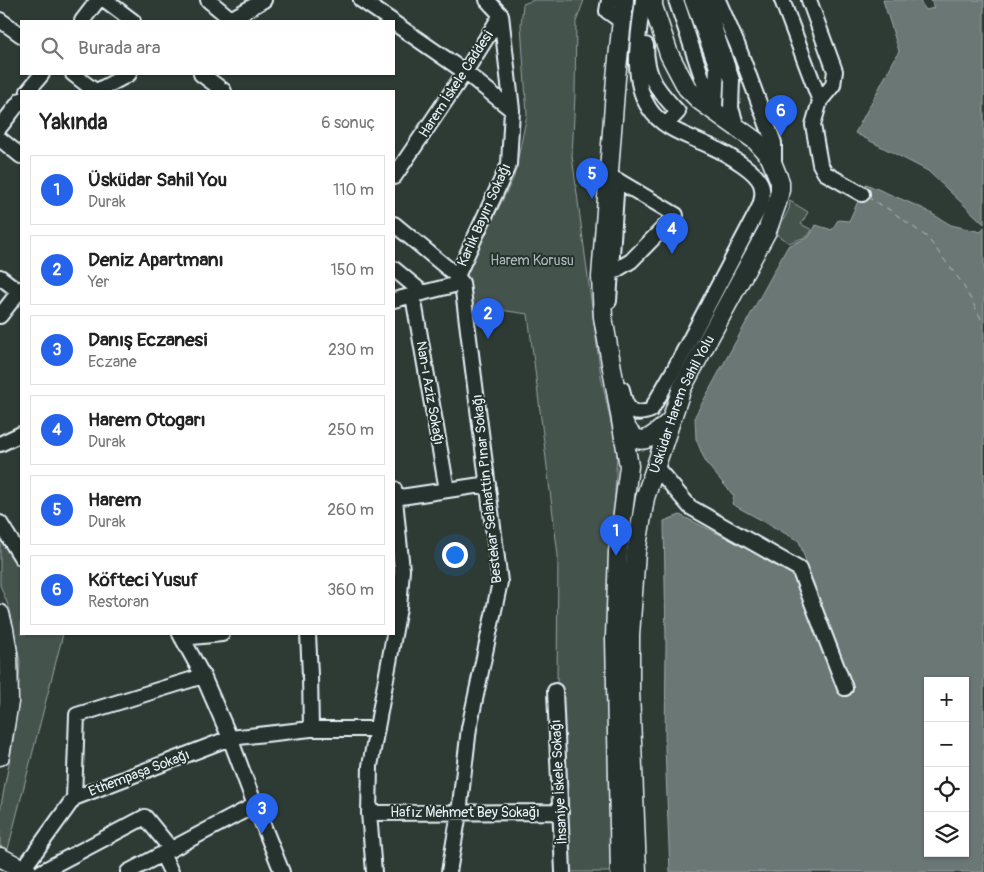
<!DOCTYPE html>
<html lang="tr">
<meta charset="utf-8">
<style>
:root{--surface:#fff;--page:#f2f2f2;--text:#222;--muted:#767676;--line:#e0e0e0;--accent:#2563eb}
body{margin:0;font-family:Pangolin,sans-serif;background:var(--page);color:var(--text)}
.controls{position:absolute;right:15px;bottom:15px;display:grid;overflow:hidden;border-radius:0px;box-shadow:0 1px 4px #0004}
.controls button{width:45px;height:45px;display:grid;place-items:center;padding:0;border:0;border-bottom:1px solid var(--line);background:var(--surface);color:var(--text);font:25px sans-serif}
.you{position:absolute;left:454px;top:554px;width:18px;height:18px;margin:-12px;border:4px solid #fff;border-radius:50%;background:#1a73e8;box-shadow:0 0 0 8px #1a73e833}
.badge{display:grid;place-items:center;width:32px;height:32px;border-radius:50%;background:var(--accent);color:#fff;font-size:16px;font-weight:700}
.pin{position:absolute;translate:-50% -41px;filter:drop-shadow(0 1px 2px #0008)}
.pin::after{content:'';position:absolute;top:26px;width:18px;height:15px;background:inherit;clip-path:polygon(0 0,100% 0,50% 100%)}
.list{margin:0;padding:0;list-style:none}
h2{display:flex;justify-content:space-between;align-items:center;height:65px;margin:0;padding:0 20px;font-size:21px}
h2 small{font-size:16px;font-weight:400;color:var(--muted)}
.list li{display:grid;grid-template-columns:32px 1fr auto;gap:15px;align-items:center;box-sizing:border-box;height:70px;margin:0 10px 10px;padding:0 10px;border:1px solid var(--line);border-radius:0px}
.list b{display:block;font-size:19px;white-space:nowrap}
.list p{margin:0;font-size:16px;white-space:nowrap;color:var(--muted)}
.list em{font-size:16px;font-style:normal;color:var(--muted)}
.icon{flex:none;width:28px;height:28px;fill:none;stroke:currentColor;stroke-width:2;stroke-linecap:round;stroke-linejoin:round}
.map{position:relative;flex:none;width:984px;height:872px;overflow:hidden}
.search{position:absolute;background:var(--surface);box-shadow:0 1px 4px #0004;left:20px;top:20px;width:375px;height:55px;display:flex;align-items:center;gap:12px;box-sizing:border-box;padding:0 18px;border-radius:0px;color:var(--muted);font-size:19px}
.panel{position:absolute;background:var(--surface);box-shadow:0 1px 4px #0004;left:20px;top:90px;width:375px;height:545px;border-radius:0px}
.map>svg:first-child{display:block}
.green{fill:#45524e;stroke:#96a2a3}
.water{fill:#6b7775;stroke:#9da8a9;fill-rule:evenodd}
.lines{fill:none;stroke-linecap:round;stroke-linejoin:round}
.ferry{stroke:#b0babd;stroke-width:1;stroke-dasharray:6 5;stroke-linecap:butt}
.minor-casing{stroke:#e8f1f8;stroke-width:18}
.major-casing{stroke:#e8f1f8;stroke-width:21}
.minor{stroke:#26332d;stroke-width:14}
.major{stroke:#26332d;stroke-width:18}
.labels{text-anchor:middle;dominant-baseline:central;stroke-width:4;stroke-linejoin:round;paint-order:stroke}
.street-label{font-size:14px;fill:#e8f1f8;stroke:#26332d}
.park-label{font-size:14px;fill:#afb9bc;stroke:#26332d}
</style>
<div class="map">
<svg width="984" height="872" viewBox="0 0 984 872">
<rect width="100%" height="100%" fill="#2e3b35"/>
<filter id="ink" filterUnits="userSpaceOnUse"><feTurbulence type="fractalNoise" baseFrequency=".02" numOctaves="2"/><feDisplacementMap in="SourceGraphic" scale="10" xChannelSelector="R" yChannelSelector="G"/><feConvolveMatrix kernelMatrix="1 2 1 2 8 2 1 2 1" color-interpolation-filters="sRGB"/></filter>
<g filter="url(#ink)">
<path class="green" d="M534 0H584L576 22 575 95 572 156 601 376 617 452 612 553V798L611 872H568L557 686 558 555 528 314 472 306 465 275 514 177 527 115 521 25 523 4Z
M790 201 808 212 801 224 812 230 808 236 789 243 777 235 778 230 789 209Z
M0 528 21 562V634H63L8 849 0 846V811L13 742 18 701 20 662 10 610 0 585Z"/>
<path class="water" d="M883 0H919L926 10 934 8 931 0H984V224L928 171 855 133 899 51Z
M866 184 922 208 951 225 981 232 984 227V872H670L665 747 666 643 664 521 680 515 796 572 843 697 851 692 799 541 732 504 734 496 706 463 696 439 695 416 788 246 809 237 816 225 832 230 838 220 849 221ZM928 681H965V853H928Z"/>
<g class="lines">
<path class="ferry" d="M867 197 890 210 927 237 962 283 984 324"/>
<defs>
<path id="minor" d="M105 0 133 21
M208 0 231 19
M361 0 392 21
M609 0 607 11 621 21
M676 0 714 113
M692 0 717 67 715 107
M705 0 732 80 731 108 737 127
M718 0 737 44 774 143V165
M782 0 820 101
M809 0 835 71 833 85 820 101 813 125 820 164 825 173 862 194
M0 20 21 35
M82 21 98 0
M227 21 264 0
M394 23 465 72 512 110
M646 45C646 78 657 89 678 112L666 125
M73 74 95 91
M201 74 224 91
M28 91 42 74
M97 91 129 74
M0 127 21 100
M0 139 21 156
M394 177 465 72 501 15
M394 224 457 276
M394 269 423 293
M611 273 631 261 676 215 617 180
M0 277 21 293
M413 296 447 490
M394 300 462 283
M609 301 616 193
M0 316 21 289
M622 389C625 407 631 418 651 410L675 368 758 210C762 202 764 194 761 184 758 176 750 170 743 165 733 158 721 151 710 146 689 136 662 129 649 108 629 78 639 34 643 0
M0 444 21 434
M656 467 690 507 799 569 845 688
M394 498 488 484
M0 523 21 557
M180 634 203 676 230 738 255 805 282 872
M308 634 310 675 311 729
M182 638 222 634
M555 691 563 872
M74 798 77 715 203 676
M369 813 561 812
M162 854 171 872
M23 869 74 798 230 738 311 729H377
M41 872 145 817 171 849
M128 872 255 805
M374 872 369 813 370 766 399 608 402 570 394 489
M449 872 459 813 469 728 500 582 462 283 457 276 509 164 512 110 501 15 487 0"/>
<g id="major">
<path d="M623 421C637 452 651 439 669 422"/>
<path d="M0 614 4 629 8 653 9 702 0 756"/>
<path d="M0 857 28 872"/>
<path d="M620 872 615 638 618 552 629 466 603 317 601 277 616 78 624 0"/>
<path id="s1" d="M637 872 630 690V635L636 552 645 498 682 388 767 231 777 203 780 190V182L770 157 756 141 700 101 687 88 669 54 653 6V0"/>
</g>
</defs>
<use href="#minor" class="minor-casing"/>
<use href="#major" class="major-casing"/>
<use href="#minor" class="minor"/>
<use href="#major" class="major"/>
</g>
</g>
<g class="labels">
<g class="street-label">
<text transform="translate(456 84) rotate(-57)">Harem İskele Caddesi</text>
<text transform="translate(484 215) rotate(-66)">Karlık Bayırı Sokağı</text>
<text transform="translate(430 393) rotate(80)">Nan-ı Aziz Sokağı</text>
<text stroke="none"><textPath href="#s1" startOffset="476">Üsküdar Harem Sahil Yolu</textPath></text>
<text transform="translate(487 489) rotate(-96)">Bestekar Selahattin Pınar Sokağı</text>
<text transform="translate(139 773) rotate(-21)">Ethempaşa Sokağı</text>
<text transform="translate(559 782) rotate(-93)">İhsaniye İskele Sokağı</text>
<text x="465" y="812">Hafız Mehmet Bey Sokağı</text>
</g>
<g class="park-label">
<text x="532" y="260">Harem Korusu</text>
</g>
</g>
</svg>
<div class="controls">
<button>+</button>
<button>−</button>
<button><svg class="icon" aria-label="locate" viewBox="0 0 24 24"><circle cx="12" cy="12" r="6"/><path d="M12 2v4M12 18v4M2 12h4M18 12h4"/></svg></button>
<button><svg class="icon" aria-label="layers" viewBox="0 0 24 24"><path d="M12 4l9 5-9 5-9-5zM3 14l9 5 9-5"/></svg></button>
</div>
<div class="you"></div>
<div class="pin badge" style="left:616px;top:556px">1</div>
<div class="pin badge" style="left:488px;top:339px">2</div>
<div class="pin badge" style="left:262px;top:834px">3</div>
<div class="pin badge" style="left:672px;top:254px">4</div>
<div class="pin badge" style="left:592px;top:199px">5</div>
<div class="pin badge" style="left:781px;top:136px">6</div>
<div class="search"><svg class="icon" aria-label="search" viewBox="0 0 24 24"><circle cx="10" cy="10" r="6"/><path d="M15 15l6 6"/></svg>Burada ara</div>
<section class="panel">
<h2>Yakında<small>6 sonuç</small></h2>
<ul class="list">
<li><span class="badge">1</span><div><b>Üsküdar Sahil You</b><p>Durak</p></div><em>110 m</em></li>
<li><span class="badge">2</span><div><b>Deniz Apartmanı</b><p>Yer</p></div><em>150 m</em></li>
<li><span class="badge">3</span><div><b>Danış Eczanesi</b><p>Eczane</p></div><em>230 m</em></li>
<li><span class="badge">4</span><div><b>Harem Otogarı</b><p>Durak</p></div><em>250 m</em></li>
<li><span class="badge">5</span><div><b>Harem</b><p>Durak</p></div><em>260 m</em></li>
<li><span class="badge">6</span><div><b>Köfteci Yusuf</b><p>Restoran</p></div><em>360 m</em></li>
</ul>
</section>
</div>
